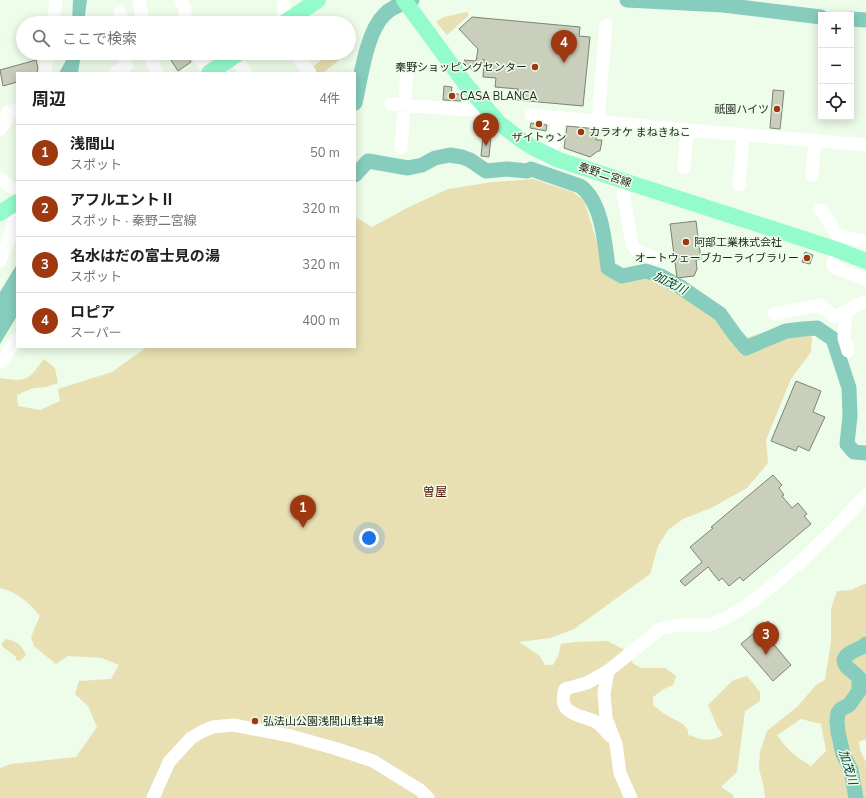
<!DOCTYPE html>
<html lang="ja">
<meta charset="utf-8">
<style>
:root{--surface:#fff;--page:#f6f6f6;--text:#202124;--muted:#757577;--line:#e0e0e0;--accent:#9e3810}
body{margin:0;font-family:"Nunito Sans","Noto Sans JP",sans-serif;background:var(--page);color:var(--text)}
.controls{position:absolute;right:12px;top:12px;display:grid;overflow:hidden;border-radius:0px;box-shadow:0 2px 10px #0003}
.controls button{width:36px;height:36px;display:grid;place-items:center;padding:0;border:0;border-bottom:1px solid var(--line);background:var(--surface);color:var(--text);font:20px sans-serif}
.you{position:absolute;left:369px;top:538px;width:14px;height:14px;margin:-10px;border:3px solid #fff;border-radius:50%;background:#1a73e8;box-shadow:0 0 0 6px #1a73e833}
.badge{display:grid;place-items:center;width:26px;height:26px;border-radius:50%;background:var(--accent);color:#fff;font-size:13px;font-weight:700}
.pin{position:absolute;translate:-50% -33px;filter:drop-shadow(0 1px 2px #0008)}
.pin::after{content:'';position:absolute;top:21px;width:14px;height:12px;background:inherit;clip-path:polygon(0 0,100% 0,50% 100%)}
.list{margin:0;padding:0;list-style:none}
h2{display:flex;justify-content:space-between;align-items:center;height:52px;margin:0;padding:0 16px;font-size:17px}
h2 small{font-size:13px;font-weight:400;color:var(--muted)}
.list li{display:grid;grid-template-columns:26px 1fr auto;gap:12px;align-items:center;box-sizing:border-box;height:56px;padding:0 16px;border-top:1px solid var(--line)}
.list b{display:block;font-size:15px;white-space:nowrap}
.list p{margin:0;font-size:13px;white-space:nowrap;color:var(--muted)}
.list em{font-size:13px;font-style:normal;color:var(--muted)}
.icon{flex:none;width:22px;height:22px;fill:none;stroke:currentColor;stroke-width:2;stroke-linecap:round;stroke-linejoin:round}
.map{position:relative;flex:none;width:866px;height:798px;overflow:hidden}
.search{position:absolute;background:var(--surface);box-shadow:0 2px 10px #0003;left:16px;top:16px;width:340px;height:44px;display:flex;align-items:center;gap:10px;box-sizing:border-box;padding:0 14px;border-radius:22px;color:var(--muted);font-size:15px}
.panel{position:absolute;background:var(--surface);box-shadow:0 2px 10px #0003;left:16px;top:72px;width:340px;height:276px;border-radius:0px}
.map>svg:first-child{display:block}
.green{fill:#e8dfb2;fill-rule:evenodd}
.water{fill:#87cdbe}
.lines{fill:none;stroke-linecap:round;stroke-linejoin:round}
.river{stroke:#87cdbe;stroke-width:15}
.building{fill:#cacfbb;stroke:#7e8370}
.minor{stroke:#fff;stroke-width:13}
.major{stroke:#94fbcc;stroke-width:16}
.poi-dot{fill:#9e3810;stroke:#eefcea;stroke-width:1.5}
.labels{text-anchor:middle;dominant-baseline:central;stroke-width:3;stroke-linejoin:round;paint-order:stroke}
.poi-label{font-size:11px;fill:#212620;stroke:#eefcea;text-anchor:start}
.street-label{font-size:11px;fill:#212620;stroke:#eefcea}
.water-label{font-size:12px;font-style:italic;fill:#02443a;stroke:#eefcea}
.neighbourhood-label{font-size:12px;fill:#551500;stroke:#eefcea}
</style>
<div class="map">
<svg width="866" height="798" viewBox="0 0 866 798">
<rect width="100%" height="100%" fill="#eefcea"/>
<path class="green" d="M467 12 469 15 447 35 436 22 444 17Z
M331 53H339L338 61 323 73H313L310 69Z
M533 179 573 192 584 200 603 262 631 279 658 278 746 338C759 334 779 327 792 328 800 329 806 333 812 337L811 352 791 379 766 440 768 463 747 488 711 508 683 519 668 530 658 546 650 574 574 629 550 638 519 642 539 655 545 665H553L558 656 561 644 575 642 607 641 623 649 634 664 641 668H665L676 676 673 685 662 690 653 697V705L663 713 683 724 688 730V735C693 736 696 738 700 739 708 741 717 739 723 735L717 726 708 705 732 681 747 676 760 692V701L745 711 737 772 721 787 733 795V798H0V768L11 764 76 757 97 727 88 706 75 694 79 681 111 679 119 665 102 658 68 656 56 664 34 646 31 637 40 616C30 603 17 592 0 588V378C28 382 27 381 44 359L55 368 58 383 46 387 33 388 17 395 18 406 40 410 60 401 58 389 112 372 147 347H355V217L372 227 407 208 448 189 493 182Z
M864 584H866V739L859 742 860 750 866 762V798H765L764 788 759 769 760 752 767 731 798 706 816 685 825 680 831 642V609L837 591 851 590ZM801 719 821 724 826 751 811 766C797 758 785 748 777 735Z
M6 639C17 641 21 645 26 655L20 661 16 660V657L2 646V643Z"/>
<path class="water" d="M73 0H87L84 23H72Z
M70 53H81L78 73H59Z
M17 264V316L0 344V292Z"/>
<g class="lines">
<path class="river" d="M627 0 723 5 821 17
M851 19 866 20
M355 103C361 78 366 33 384 15 391 7 402 4 412 0
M355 175 368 161 408 168 422 165 435 158 450 155 462 157 470 160 486 171 507 169 527 171 531 169 580 186C602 201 605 243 608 268L622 276 646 271 661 276 679 286 720 314 735 335 746 348 786 331 803 329 817 328 833 339 849 388 850 416 847 444 854 452 866 453
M856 798 851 770 843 754 838 732 837 721 838 713 841 709 849 705 859 691V678C856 674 851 671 847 667 836 653 862 650 866 644"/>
</g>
<path class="building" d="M472 17 580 27 579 36 590 37 583 106 517 100 518 89 495 87 496 78 483 77 484 59 471 69 464 60 476 61 478 49 459 29Z
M180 53H185L191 62 178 71 169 57Z
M36 60 38 68 37 73H17V82L3 86 0 70Z
M444 86 452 87 451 94H459L461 98V101L443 100Z
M773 90 784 91 780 129 770 128Z
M531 123 547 125 546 131 530 128Z
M567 126 597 129 596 140H602L600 151H598L590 157 564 148Z
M483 135H491L489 157 481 156Z
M696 221 701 259 696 260 697 269 694 276 677 278 670 224Z
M805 252 813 255 810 264 802 262Z
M796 381 821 391 813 412 825 417 809 451 798 446 796 451 771 441Z
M773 475 782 485 779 488 784 495 782 496 792 508 798 503 807 514 804 516 811 524 743 581 740 577 729 586 722 578 719 581 708 567 685 586 680 581 702 562 690 547 713 528 711 527Z
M768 621 779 634 771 641 791 665 773 681 741 644Z"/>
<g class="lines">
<path class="minor" d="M139 0 143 23
M181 0 185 8V23
M120 13 121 23
M53 23 56 0
M283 23 284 0
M150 53 152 61 157 73
M197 53 209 73
M296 53 310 73
M234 56 246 73
M45 73 48 53
M115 73 126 66 125 53
M391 104 468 110 486 109
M531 115 687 130 866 145
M598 120 606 25
M0 129 6 121 8 112 17 110
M401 148 407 70
M548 155 554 143 559 117
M684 168 687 130
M812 175 815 140
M0 179 17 191
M626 182 623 192 632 244 637 251 656 258
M739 185 743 134
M820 210 824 214 837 235 866 242
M0 261 8 242 17 211
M833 262V266L836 268 866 280
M846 311 844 338 848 351
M774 314 820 305 835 317 866 301
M0 362 5 357 17 338
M608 671 587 683 565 689C557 714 577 714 594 721 601 724 605 731 610 736
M153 798 169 762 191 738 203 731 213 727 233 725 291 736 337 749 373 761 420 790 428 798
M631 798 620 773 616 744 606 718 604 693 608 671 660 629 680 625H709L730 616 755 600 798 564 835 528 866 495"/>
<path class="major" d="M404 0 467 86 499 123 521 140 534 148 559 160 835 249 866 261
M284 23 318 0
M209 73 239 53
M0 213 17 202"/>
</g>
<g class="poi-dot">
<circle cx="535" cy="67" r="4"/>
<circle cx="452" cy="96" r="4"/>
<circle cx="777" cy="109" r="4"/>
<circle cx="539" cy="124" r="4"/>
<circle cx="581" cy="132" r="4"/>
<circle cx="686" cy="242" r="4"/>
<circle cx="807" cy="258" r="4"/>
<circle cx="255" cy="721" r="4"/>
</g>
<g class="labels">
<g class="poi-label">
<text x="527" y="67" text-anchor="end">秦野ショッピングセンター</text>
<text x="460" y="96">CASA BLANCA</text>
<text x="769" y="109" text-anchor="end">祇園ハイツ</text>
<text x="589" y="132">カラオケ まねきねこ</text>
<text x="539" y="137" text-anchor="middle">ザイトゥン</text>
<text x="694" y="242">阿部工業株式会社</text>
<text x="799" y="258" text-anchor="end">オートウェーブカーライブラリー</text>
<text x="263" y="721">弘法山公園浅間山駐車場</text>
</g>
<g class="street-label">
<text transform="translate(605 175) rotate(18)">秦野二宮線</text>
</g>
<g class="water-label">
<text transform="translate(670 283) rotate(27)">加茂川</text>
<text transform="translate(848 767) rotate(73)">加茂川</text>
</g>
<g class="neighbourhood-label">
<text x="435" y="492">曽屋</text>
</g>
</g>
</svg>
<div class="controls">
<button>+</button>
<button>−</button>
<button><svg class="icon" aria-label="locate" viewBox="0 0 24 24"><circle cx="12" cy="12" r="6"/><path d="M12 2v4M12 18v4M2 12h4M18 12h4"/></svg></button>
</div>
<div class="you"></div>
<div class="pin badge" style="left:303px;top:528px">1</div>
<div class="pin badge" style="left:486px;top:146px">2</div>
<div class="pin badge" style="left:766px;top:655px">3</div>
<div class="pin badge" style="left:564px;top:63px">4</div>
<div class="search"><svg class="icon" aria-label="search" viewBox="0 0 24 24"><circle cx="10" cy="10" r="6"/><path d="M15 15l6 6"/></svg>ここで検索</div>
<section class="panel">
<h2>周辺<small>4件</small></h2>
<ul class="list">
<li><span class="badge">1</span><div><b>浅間山</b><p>スポット</p></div><em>50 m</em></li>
<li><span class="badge">2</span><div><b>アフルエントⅡ</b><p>スポット · 秦野二宮線</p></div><em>320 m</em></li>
<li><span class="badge">3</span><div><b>名水はだの富士見の湯</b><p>スポット</p></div><em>320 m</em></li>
<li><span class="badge">4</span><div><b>ロピア</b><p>スーパー</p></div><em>400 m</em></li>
</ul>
</section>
</div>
